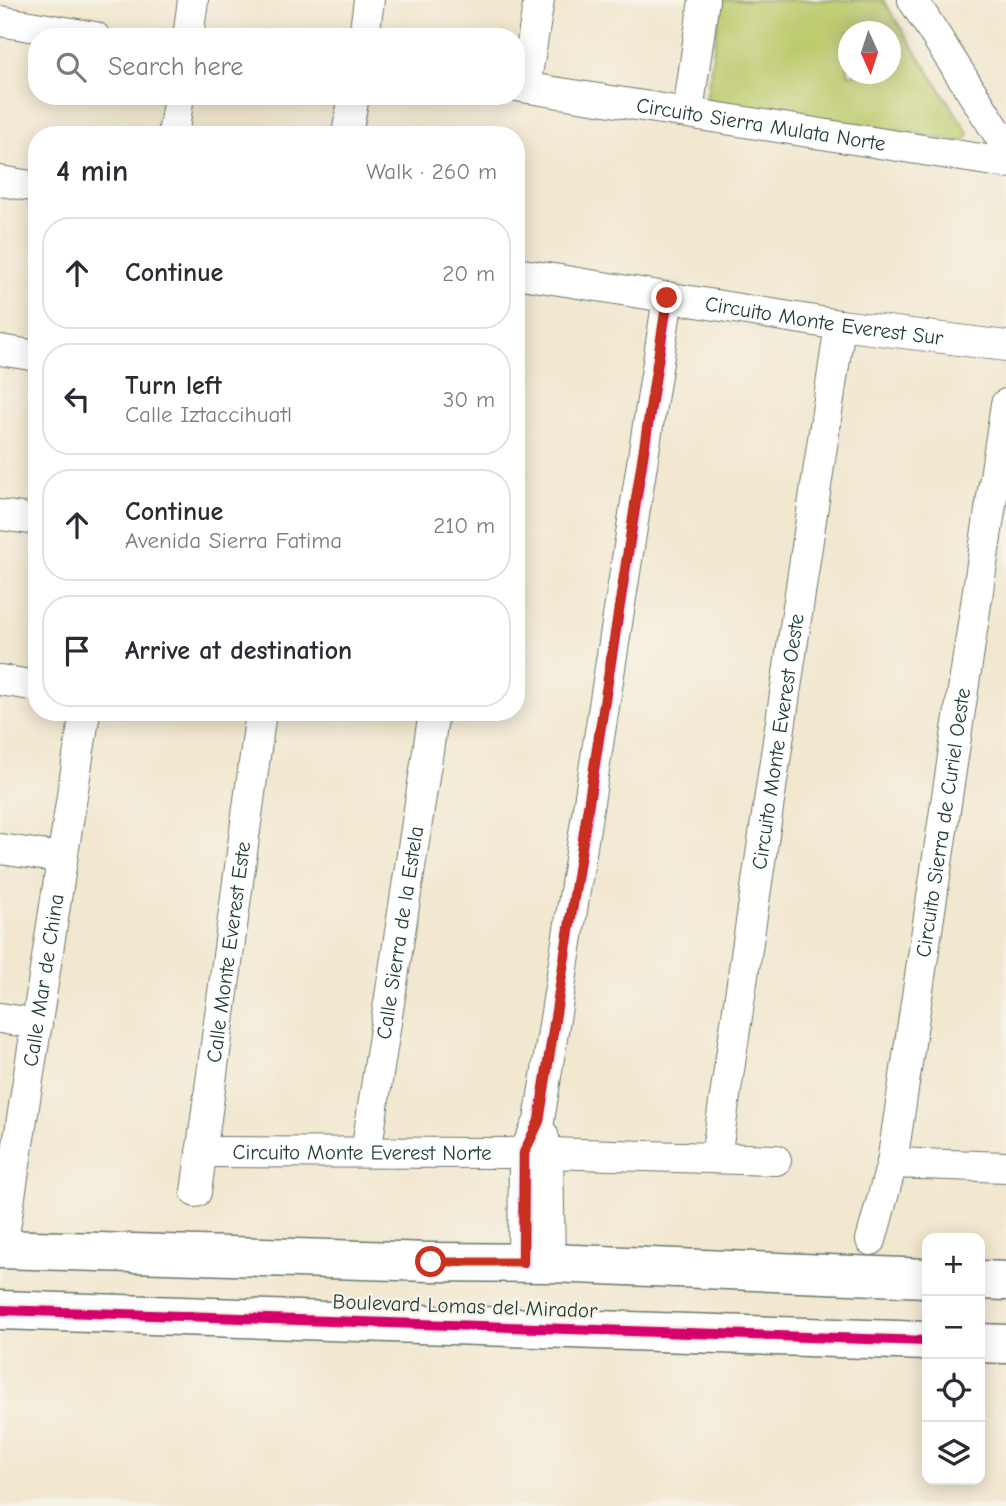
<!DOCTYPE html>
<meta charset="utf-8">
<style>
:root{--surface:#fff;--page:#f2f2f3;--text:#2b2b33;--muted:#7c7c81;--line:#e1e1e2}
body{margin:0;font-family:"Comic Neue",sans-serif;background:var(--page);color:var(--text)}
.controls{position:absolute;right:21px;bottom:21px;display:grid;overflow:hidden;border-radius:14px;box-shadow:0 4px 18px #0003}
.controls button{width:63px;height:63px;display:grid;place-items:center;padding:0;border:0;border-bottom:2px solid var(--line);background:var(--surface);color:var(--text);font:35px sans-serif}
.compass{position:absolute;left:838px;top:21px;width:63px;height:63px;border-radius:50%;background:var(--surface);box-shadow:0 4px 18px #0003;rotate:177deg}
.stop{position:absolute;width:21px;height:21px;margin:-16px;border:5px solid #c8321e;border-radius:50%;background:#fff}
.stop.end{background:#c8321e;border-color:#fff;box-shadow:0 2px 7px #0008}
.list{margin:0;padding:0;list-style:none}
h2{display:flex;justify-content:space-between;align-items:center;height:91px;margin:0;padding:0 28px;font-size:30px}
h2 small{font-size:23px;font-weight:400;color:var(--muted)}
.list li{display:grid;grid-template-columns:46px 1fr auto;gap:21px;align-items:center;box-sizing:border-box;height:112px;margin:0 14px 14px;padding:0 14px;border:2px solid var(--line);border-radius:28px}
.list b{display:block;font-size:26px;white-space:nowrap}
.list p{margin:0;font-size:23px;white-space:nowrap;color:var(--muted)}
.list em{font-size:23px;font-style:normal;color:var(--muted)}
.icon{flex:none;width:38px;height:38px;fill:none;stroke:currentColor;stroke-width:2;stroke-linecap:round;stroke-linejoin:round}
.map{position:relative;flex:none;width:1006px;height:1506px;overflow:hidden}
.search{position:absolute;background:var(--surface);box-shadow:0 4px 18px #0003;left:28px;top:28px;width:497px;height:77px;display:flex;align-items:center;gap:18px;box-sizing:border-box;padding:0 24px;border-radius:28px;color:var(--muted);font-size:26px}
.panel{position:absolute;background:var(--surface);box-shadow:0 4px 18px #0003;left:28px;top:126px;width:497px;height:595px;border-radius:28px}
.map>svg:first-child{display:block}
.green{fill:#bcc96b;stroke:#6e8350;stroke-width:2;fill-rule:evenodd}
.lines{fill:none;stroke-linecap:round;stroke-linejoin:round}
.minor-casing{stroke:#69786a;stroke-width:32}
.tertiary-casing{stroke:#69786a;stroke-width:41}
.minor{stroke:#fff;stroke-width:30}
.tertiary{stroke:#fff;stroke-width:38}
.cycleway-casing{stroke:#f7f3e8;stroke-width:15}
.cycleway{stroke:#d6006c;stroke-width:10}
.route{stroke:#c8321e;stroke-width:9}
.labels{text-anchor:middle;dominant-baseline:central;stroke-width:5;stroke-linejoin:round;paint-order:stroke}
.street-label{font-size:21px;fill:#1f3d34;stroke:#f7f3e8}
</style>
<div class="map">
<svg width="1006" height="1506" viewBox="0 0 1006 1506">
<rect width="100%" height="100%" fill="#f7f3e8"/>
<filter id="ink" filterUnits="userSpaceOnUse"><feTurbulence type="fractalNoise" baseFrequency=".0143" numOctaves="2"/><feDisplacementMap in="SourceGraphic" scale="14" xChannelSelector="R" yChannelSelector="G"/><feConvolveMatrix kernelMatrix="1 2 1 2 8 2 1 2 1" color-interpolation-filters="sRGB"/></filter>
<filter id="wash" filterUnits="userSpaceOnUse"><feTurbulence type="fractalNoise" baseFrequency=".00686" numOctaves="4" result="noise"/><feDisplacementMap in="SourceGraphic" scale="28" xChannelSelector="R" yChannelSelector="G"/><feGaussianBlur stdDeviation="1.57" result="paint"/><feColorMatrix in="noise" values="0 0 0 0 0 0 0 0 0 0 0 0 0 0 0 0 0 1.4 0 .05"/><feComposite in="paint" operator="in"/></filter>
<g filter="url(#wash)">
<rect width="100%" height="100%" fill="#f2e7cf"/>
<path class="green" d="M721 0H883L969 134 964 142 706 101ZM848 32H890V74H848Z"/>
</g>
<g filter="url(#ink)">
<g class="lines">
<defs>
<g id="minor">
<path d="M913 0 1006 146"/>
<path d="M0 21 95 37"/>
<path d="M188 37 193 0"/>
<path d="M364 37 369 0"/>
<path id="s1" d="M516 86 1006 163"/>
<path d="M525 87 539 0"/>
<path d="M688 112 704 0"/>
<path d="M347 134 354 96"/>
<path d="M173 135 179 96"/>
<path d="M0 181 37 187"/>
<path id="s2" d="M516 273 840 325 1006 346"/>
<path d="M0 350 37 356"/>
<path d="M0 515 37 520"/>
<path d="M0 680 37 686"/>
<path d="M0 849 62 858"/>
<path d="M0 1018 37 1024"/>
<path d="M543 1135 548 1153 550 1263"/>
<path id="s3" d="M201 1152 548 1153 776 1160"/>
<path id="s4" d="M366 1152 434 712"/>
<path id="s5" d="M716 1157 840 325"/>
<path d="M892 1163 1006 1167"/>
<path id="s6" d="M196 1192 261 712"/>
<path id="s7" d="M871 1240 892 1163 1006 404"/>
<path id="s8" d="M2 1248 85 712"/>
<path d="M523 1263 524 1153 539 1121 668 298"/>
</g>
<path id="tertiary" d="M0 1249 431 1262 550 1263 927 1278
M980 1280 1006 1281
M0 1310 927 1341
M980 1343 1006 1344"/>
</defs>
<use href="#minor" class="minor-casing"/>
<use href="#tertiary" class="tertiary-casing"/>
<use href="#minor" class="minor"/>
<use href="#tertiary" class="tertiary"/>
<defs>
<path id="cycleway" d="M523 1263 524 1153 539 1121 668 298
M0 1310 927 1341"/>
</defs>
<use href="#cycleway" class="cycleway-casing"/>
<use href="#cycleway" class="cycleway"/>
</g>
</g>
<g class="lines" filter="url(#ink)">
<path class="route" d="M431 1262H523L524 1153 539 1121 667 298"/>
</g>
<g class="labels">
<g class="street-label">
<text stroke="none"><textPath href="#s1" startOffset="248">Circuito Sierra Mulata Norte</textPath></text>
<text stroke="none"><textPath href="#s2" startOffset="312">Circuito Monte Everest Sur</textPath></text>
<text stroke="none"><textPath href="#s5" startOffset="420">Circuito Monte Everest Oeste</textPath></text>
<text stroke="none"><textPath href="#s7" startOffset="424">Circuito Sierra de Curiel Oeste</textPath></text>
<text stroke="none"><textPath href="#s4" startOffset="222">Calle Sierra de la Estela</textPath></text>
<text stroke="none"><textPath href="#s6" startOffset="242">Calle Monte Everest Este</textPath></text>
<text stroke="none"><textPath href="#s8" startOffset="271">Calle Mar de China</textPath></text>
<text stroke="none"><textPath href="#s3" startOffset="161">Circuito Monte Everest Norte</textPath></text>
<text transform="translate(465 1306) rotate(2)">Boulevard Lomas del Mirador</text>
</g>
</g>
</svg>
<div class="controls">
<button>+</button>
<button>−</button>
<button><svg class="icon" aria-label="locate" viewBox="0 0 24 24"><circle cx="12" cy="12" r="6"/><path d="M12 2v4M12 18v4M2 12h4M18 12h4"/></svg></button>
<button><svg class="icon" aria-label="layers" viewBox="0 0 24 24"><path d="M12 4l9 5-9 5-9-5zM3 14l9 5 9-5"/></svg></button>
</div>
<svg class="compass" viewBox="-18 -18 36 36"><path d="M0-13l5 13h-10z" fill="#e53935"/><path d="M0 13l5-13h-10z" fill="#7c7c81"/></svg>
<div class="stop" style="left:431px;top:1262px"></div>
<div class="stop end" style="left:667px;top:298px"></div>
<div class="search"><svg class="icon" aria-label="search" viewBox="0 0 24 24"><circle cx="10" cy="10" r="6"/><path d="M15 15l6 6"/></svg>Search here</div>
<section class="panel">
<h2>4 min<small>Walk · 260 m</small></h2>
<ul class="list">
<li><svg class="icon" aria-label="ahead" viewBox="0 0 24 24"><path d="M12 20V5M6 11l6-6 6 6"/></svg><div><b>Continue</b></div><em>20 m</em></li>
<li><svg class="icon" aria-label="left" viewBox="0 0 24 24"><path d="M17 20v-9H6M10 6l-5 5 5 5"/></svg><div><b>Turn left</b><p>Calle Iztaccihuatl</p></div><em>30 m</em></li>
<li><svg class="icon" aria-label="ahead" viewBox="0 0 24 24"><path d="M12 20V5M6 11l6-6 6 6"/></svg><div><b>Continue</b><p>Avenida Sierra Fatima</p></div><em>210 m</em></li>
<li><svg class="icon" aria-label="arrive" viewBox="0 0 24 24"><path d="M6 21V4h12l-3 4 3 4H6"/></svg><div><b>Arrive at destination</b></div></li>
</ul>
</section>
</div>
